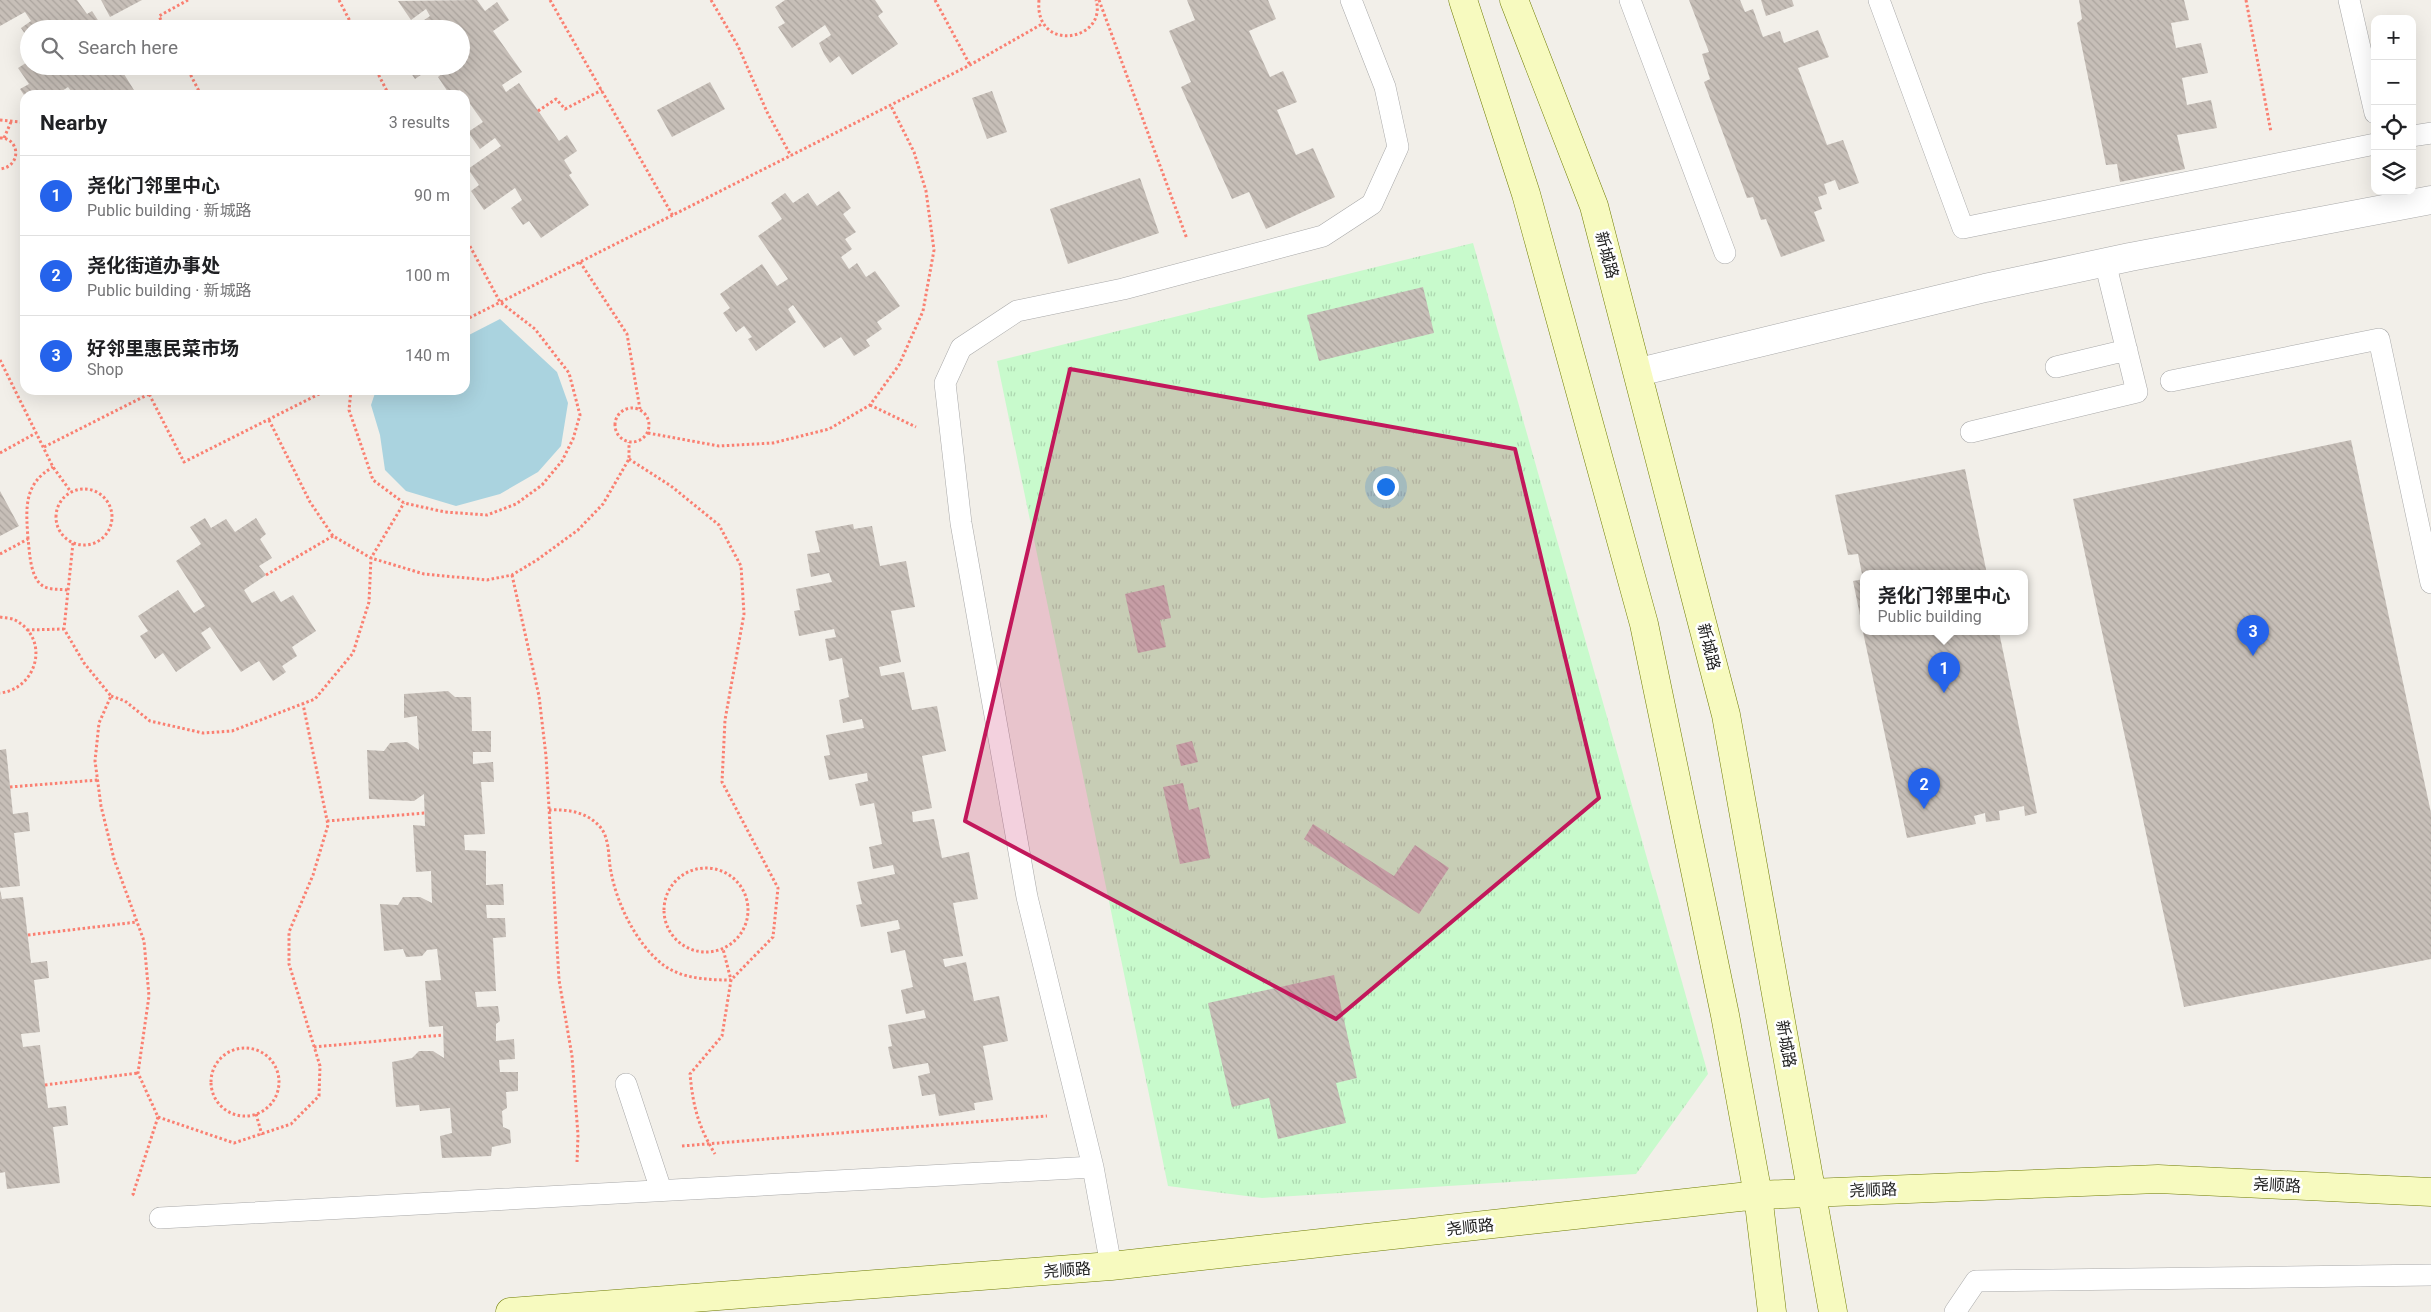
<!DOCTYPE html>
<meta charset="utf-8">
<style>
:root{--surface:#fff;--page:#f2f2f2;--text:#202124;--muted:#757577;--line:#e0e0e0;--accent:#2563eb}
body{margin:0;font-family:Roboto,"Noto Sans SC",sans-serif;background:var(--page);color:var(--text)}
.controls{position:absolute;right:15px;top:15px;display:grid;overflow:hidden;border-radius:10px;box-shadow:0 5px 20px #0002}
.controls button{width:45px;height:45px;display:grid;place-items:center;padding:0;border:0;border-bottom:1px solid var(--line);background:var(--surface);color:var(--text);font:25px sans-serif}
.you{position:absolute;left:1385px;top:486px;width:18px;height:18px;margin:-12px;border:4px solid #fff;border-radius:50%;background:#1a73e8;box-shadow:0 0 0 8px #1a73e833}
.badge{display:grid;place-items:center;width:32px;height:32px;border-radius:50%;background:var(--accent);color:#fff;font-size:16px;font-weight:700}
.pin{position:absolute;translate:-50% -41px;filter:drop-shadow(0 1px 2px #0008)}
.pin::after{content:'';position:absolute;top:26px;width:18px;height:15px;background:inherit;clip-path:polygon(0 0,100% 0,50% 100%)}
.popup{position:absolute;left:1860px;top:570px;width:168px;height:65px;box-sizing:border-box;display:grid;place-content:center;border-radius:10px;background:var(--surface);filter:drop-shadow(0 1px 4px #0005);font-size:16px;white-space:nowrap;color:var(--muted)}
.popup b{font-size:19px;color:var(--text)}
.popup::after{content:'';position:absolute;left:50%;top:100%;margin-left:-10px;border:10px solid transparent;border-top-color:var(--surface)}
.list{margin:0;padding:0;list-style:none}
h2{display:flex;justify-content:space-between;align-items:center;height:65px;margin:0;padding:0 20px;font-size:21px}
h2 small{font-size:16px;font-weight:400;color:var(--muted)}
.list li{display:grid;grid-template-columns:32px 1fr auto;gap:15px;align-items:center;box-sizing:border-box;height:80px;padding:0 20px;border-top:1px solid var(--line)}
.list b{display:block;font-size:19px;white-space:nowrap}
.list p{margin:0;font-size:16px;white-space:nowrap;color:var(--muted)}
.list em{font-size:16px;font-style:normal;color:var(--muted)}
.icon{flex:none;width:28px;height:28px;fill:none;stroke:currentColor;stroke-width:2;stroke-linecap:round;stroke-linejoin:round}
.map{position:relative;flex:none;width:2431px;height:1312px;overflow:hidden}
.search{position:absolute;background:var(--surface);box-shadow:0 5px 20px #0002;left:20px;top:20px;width:450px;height:55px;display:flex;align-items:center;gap:12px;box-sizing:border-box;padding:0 18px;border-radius:28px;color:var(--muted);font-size:19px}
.panel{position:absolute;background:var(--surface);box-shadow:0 5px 20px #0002;left:20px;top:90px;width:450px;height:305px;border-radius:15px}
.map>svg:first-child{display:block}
.park{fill:url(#park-tufts)}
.water{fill:#aad3df}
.building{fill:url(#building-back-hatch)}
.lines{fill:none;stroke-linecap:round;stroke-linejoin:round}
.service-casing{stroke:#a9a9a9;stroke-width:22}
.minor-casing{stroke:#a9a9a9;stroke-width:29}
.secondary-casing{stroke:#707d05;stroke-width:29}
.path{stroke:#fa8072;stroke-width:3;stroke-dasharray:2.5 2.5;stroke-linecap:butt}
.service{stroke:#fff;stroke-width:21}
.minor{stroke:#fff;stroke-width:28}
.secondary{stroke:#f7fabf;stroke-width:28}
.marked{fill:#c2185b;fill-opacity:0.2;stroke:#c2185b;stroke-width:4;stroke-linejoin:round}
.labels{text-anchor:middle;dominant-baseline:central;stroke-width:5;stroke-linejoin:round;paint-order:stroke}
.street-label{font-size:16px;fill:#222;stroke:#fff}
</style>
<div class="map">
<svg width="2431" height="1312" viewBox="0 0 2431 1312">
<defs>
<pattern id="park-tufts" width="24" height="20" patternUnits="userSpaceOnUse" patternTransform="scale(1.25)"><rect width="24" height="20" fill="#c8facc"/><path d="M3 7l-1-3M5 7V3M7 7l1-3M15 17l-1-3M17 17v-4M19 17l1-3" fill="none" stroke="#acd6af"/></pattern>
<pattern id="building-back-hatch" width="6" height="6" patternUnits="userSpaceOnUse" patternTransform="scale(1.25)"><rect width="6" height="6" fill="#c7bfb8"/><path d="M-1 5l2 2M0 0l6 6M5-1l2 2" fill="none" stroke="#aba49e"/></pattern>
</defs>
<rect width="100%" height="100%" fill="#f2efe9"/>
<path class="park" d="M1473 243 1708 1074 1636 1174 1262 1198 1168 1186 997 361Z"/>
<path class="water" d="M500 319 557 372 568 403 561 446 538 472 500 494 456 506 406 491 385 470 380 435 371 405 376 390H465V337Z"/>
<path class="building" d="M0 0H77L87 14 92 11 103 28 29 29V40L21 28 31 21 25 12 0 26Z
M101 0H142L110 17Z
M477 0 485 11 497 2 509 20 493 31 522 72 502 85 506 92 519 83 559 141 567 135 577 151 564 160 572 173 569 175 589 205 541 238 529 221 523 225 511 208 522 200 515 188 484 210 471 191 479 185 468 169 501 146 495 138 480 149 468 132 483 122 460 90 450 95 438 77 451 66H461V29H411L430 16 426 9 411 20 398 1Z
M785 0H875L883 12 878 16 898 44 852 75 839 56 830 63 824 54 819 43 831 35 825 25 792 48 778 27 785 23 775 7Z
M1187 0H1268L1276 19 1249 31 1270 77 1283 71 1297 102 1277 110 1296 155 1313 148 1335 197 1266 229 1249 192 1232 199 1181 87 1191 82 1169 31 1195 20Z
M1689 0H1740L1745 12 1753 9 1763 37 1780 31 1784 43 1818 30 1829 57 1798 68 1827 145 1843 140 1859 183 1839 190 1835 180 1824 184 1827 194 1818 197 1822 209 1814 212 1825 241 1781 257 1766 219 1761 220 1753 197 1747 198 1704 82 1710 79 1702 54 1709 52Z
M1761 0H1792L1794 6 1766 16Z
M2079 0H2184L2189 20 2171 23 2176 48 2201 43 2208 73 2182 78 2187 105 2211 100 2217 128 2177 135 2185 169 2120 182 2117 164 2106 165 2077 23 2082 19Z
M29 61V66H119L137 95H74L68 87 56 95H24L20 89 29 84 18 68Z
M406 66H434L415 79Z
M710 82 725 109 672 137 657 110Z
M992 91 1007 132 987 139 972 98Z
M1140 178 1159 233 1068 264 1050 209Z
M839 191 851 208 843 214 856 232 845 239 852 249 841 257 849 269 857 263 866 277 875 271 900 306 877 322 882 329 866 340 870 346 854 356 841 337 824 348 793 305 788 309 796 322 756 351 748 339 752 337 744 326 736 332 723 313 730 308 720 294 762 264 777 286 788 279 758 236 782 219 771 203 785 193 793 203 808 193 817 206Z
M1423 287 1434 333 1319 361 1307 315Z
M2351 440 2431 813V959L2184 1007 2073 499Z
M1965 469 1987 574H1862L1858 554 1848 555 1835 495Z
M0 491 19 526 0 536Z
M205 518 211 528 226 519 235 532 256 518 266 534 260 539 272 558 259 566 266 575 244 590 252 603 274 591 281 602 293 595 316 631 292 647 297 656 282 666 286 672 273 681 259 661 241 672 210 627 201 633 211 648 176 672 163 653 155 659 140 636 148 631 138 616 178 590 194 613 205 606 176 561 201 544 190 527Z
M853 524 854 529 872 526 880 566 906 561 915 607 891 611 901 662 879 667 881 676 904 672 912 710 937 706 946 751 922 756 932 808 912 812 913 822 934 819 942 858 969 852 978 899 953 903 963 956 943 959 945 967 966 962 974 1001 999 996 1008 1041 983 1046 993 1100 974 1103 975 1110 939 1116 935 1094 922 1096 918 1076 930 1073 928 1063 893 1069 888 1047 892 1046 888 1025 926 1018 924 1010 906 1014 901 990 913 987 905 950 891 953 887 932 900 929 898 920 861 927 856 905 862 904 857 882 895 874 893 865 873 869 869 847 882 844 874 803 860 806 855 784 868 781 867 773 829 780 824 756 830 755 826 735 864 728 862 719 843 723 839 700 849 697 842 658 829 661 825 639 836 637 834 629 799 636 794 611 800 610 796 589 832 582 829 573 811 577 807 554 820 552 815 531Z
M1864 579V630H1863L1853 581Z
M1164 585 1171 618 1160 620 1166 647 1138 653 1125 594Z
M1863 632H1999L2037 813 2025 816 2024 806 1999 811 2000 820 1986 822 1985 813 1974 816 1976 824 1907 838Z
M448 691 455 697H471L472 731H491V752H473V764L493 762 494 782H481L485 834 464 835 465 850 486 851V885L503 884 504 905H486L487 918H505L506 937 493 938 496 991 475 992 477 1007 498 1006 500 1021 496 1024V1041L514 1039 515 1059 499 1060 500 1072H518V1091L506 1092 507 1108 502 1111 503 1127 510 1130 511 1143 492 1147 491 1156 442 1158 440 1136 452 1133 450 1108 420 1111 419 1105 396 1107 392 1062 412 1058 419 1051H433L444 1058 443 1026 429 1027 425 981 441 980 437 949 427 950 422 956 406 957 403 949 384 951 380 904 398 905 403 897H420L432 903 431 871 416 872 413 825 425 826 424 794 414 801 369 799 367 750 384 751 390 743 407 742 419 750 417 716 404 718V694Z
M1192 741 1198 762 1181 766 1176 745Z
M6 749 13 814 28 812 30 831 14 833 20 886 0 888V750Z
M1183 783 1189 810 1199 807 1210 858 1180 864 1163 787Z
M1313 824 1394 876 1415 845 1449 868 1419 914 1304 839Z
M0 890 2 899 23 897 31 963 47 961 49 978 34 980 40 1032 21 1034 23 1047 40 1045 48 1108 66 1106 68 1125 53 1127 60 1183 7 1189 5 1172 0 1173Z
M1334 975 1357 1078 1336 1083 1346 1123 1278 1139 1269 1098 1232 1107 1208 1003Z"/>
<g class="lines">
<defs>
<path id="service" d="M1630 0 1725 253
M1879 0 1963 228 2375 144
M2349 0 2375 113
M2412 136 2431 133
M2056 367 2127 350
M2171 381 2379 339 2431 583
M1971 432 2137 392 2105 262
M626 1084 661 1190
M160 1218 1093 1167
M1111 1266 1093 1167 1027 897 961 523 945 383 961 348 1017 311 1123 289 1323 236 1372 204 1398 147 1385 87 1351 0
M1955 1312 1976 1281 2431 1275"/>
<path id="minor" d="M1639 372 1985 288 2130 257 2431 200"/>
<path id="secondary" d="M1463 0 1526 194 1644 624 1725 1015 1758 1195 1772 1312
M1514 0 1594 206 1726 715 1833 1312
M510 1312 1111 1266 1758 1195 2158 1179 2431 1192"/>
</defs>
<use href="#service" class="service-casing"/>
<use href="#minor" class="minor-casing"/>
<use href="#secondary" class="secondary-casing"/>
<path class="path" d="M339 0 354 29
M550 0 673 216
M711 0 738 46 767 112 791 156
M935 0 970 65
M1039 0C1034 54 1108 41 1096 0
M1099 0 1187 239
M2246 0 2271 132
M165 29 159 16 188 0
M186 66 201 95
M374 66 389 95
M538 111 556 99 565 109 602 90
M0 120 21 122 25 126
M0 138C19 137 23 166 0 169
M4 138 11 122
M580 262 627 334 640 409
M465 320 970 65 1042 24
M0 360 53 467 71 492
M147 390 184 462 327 390
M351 390 349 410 373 480 404 503 445 512 487 515 516 504 542 485 562 461 573 439 580 415 569 373 535 329 500 302 465 237
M870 405 916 427
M615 425a17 17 0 1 1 34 0a17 17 0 1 1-34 0Z
M269 420 310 502 333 536 371 558 424 574 487 580 512 575 537 560 578 530 603 504 629 459V442
M648 433 719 446 773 443 829 429 870 405 899 365 923 311 934 250 926 191 914 152 891 106
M44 447 149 394
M0 453 36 433
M629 459 671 486 719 525 741 566 744 614 725 720 722 782 778 888 773 937 731 980 722 1036 690 1074C693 1106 698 1126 715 1154
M56 517a28 28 0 1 1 56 0a28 28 0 1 1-56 0Z
M28 539C26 509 23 484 53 467
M73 543 64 629 84 663 111 696 99 723 95 761 101 806 114 859 144 941 149 996 138 1073 158 1117 133 1194 136 1196
M0 554 28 539C30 554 30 584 48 588 54 590 61 589 68 590
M266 575 333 536
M512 575 539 696 546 756 559 980 572 1056 578 1135 577 1162
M0 617C5 618 11 618 15 620 51 639 37 689 0 693
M27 630 64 629
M111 696 125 701 150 721 203 733 232 731 315 699 353 653 369 602 371 558 404 503
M10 787 98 780
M549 810C568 809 588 812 601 828 610 840 608 858 611 872 617 904 636 943 662 964 681 979 709 980 731 980L723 949
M327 821 425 813
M664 910a42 42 0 1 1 84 0a42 42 0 1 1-84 0Z
M28 935 137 922
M314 1047 443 1035
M211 1082a34 34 0 1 1 68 0a34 34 0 1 1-68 0Z
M45 1085 138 1073
M256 1114 262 1135
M158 1117 234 1143 291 1124 319 1096 320 1066 289 964V932L313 875 328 825 303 704
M682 1146 1047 1116"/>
<use href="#service" class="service"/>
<use href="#minor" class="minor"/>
<use href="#secondary" class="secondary"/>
</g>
<path class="marked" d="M1070 369 1515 449 1599 798 1336 1019 965 821Z"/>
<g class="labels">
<g class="street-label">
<text transform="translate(1607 255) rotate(75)">新城路</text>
<text transform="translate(1709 647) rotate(76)">新城路</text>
<text transform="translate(1786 1044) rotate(80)">新城路</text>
<text transform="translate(2277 1185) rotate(3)">尧顺路</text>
<text transform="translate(1873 1190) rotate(-2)">尧顺路</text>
<text transform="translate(1470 1227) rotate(-6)">尧顺路</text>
<text transform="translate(1067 1270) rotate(-4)">尧顺路</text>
</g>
</g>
</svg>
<div class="controls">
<button>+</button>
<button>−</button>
<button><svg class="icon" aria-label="locate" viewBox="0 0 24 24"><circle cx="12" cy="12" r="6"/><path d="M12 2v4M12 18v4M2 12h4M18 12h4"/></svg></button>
<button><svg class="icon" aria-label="layers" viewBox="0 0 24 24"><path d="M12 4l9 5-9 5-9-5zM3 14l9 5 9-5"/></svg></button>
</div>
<div class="you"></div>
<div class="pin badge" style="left:1944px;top:693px">1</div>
<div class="popup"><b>尧化门邻里中心</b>Public building</div>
<div class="pin badge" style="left:1924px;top:809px">2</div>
<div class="pin badge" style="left:2253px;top:656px">3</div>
<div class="search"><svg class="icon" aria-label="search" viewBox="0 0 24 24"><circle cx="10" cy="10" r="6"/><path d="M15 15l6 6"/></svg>Search here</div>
<section class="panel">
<h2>Nearby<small>3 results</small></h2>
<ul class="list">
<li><span class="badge">1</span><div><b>尧化门邻里中心</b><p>Public building · 新城路</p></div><em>90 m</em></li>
<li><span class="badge">2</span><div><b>尧化街道办事处</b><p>Public building · 新城路</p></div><em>100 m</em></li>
<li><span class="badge">3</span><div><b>好邻里惠民菜市场</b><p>Shop</p></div><em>140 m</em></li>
</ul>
</section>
</div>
